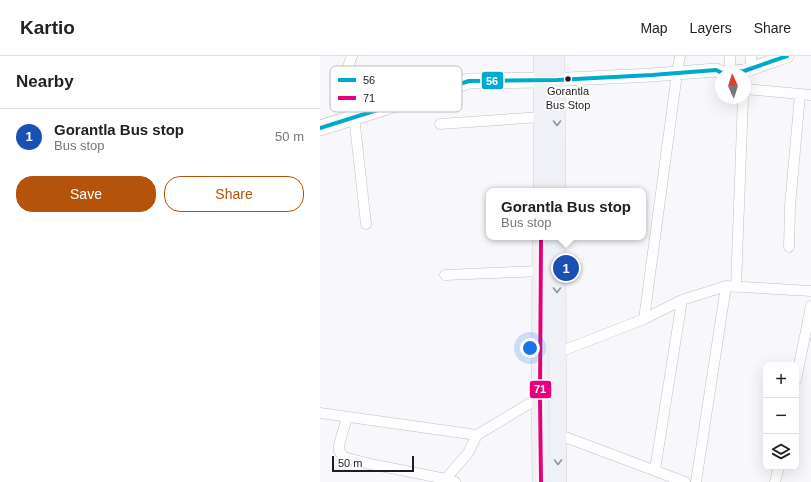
<!DOCTYPE html>
<meta charset="utf-8">
<style>
:root{--surface:#fff;--page:#f6f6f6;--text:#222;--muted:#767676;--line:#e0e0e0;--accent:#b45309}
body{margin:0;font-family:Helvetica,sans-serif;background:var(--page);color:var(--text)}
.controls{position:absolute;right:12px;bottom:12px;display:grid;overflow:hidden;border-radius:8px;box-shadow:0 4px 16px #0002}
.controls button{width:36px;height:36px;display:grid;place-items:center;padding:0;border:0;border-bottom:1px solid var(--line);background:var(--surface);color:var(--text);font:20px sans-serif}
.compass{position:absolute;left:395px;top:12px;width:36px;height:36px;border-radius:50%;background:var(--surface);box-shadow:0 4px 16px #0002;rotate:356deg}
.scale{position:absolute;left:12px;bottom:10px;width:82px;box-sizing:border-box;padding-left:4px;border:2px solid #1e1d22;border-top:0;font-size:11px;line-height:14px;white-space:nowrap;color:#1e1d22;-webkit-text-stroke:3px #fff;paint-order:stroke}
.you{position:absolute;left:210px;top:292px;width:14px;height:14px;margin:-10px;border:3px solid #fff;border-radius:50%;background:#1a73e8;box-shadow:0 0 0 6px #1a73e833}
.badge{display:grid;place-items:center;width:26px;height:26px;border-radius:50%;background:var(--accent);color:#fff;font-size:13px;font-weight:700}
.pin{position:absolute;translate:-50% -50%;border:2px solid #fff;box-shadow:0 1px 4px #0006}
.popup{position:absolute;left:166px;top:132px;width:160px;height:52px;box-sizing:border-box;display:grid;place-content:center;border-radius:8px;background:var(--surface);filter:drop-shadow(0 1px 3px #0005);font-size:13px;white-space:nowrap;color:var(--muted)}
.popup b{font-size:15px;color:var(--text)}
.popup::after{content:'';position:absolute;left:50%;top:100%;margin-left:-8px;border:8px solid transparent;border-top-color:var(--surface)}
.list{margin:0;padding:0;list-style:none}
h2{display:flex;justify-content:space-between;align-items:center;height:52px;margin:0;padding:0 16px;font-size:17px}
h2 small{font-size:13px;font-weight:400;color:var(--muted)}
.list li{display:grid;grid-template-columns:26px 1fr auto;gap:12px;align-items:center;box-sizing:border-box;height:56px;padding:0 16px;border-top:1px solid var(--line)}
.list b{display:block;font-size:15px;white-space:nowrap}
.list p{margin:0;font-size:13px;white-space:nowrap;color:var(--muted)}
.list em{font-size:13px;font-style:normal;color:var(--muted)}
.actions{display:flex;gap:8px;padding:12px 16px}
.actions a{flex:1;padding:9px 0;border:1px solid var(--accent);border-radius:16px;text-align:center;font-size:14px;color:var(--accent)}
.actions .main{background:var(--accent);color:#fff}
.icon{flex:none;width:22px;height:22px;fill:none;stroke:currentColor;stroke-width:2;stroke-linecap:round;stroke-linejoin:round}
.map{position:relative;flex:none;width:491px;height:426px;overflow:hidden}
header{display:flex;align-items:center;gap:24px;box-sizing:border-box;height:56px;padding:0 20px;background:var(--surface);border-bottom:1px solid var(--line)}
header strong{font-size:19px}
nav{display:flex;gap:22px;margin-inline-start:auto;font-size:14px}
main{display:flex}
aside{flex:1;background:var(--surface)}
.map>svg:first-child{display:block}
.lines{fill:none;stroke-linecap:round;stroke-linejoin:round}
.minor-casing{stroke:#c0bfc4;stroke-width:11}
.tertiary-casing{stroke:#c0bfc4;stroke-width:14}
.secondary-casing{stroke:#c0bfc4;stroke-width:16}
.primary-casing{stroke:#d4d3d6;stroke-width:18}
.minor{stroke:#fefeff;stroke-width:10}
.tertiary{stroke:#fefeff;stroke-width:13}
.secondary{stroke:#fefeff;stroke-width:15}
.primary{stroke:#eff1f7;stroke-width:17}
.bus-1-casing{stroke:#fff;stroke-width:7}
.bus-2-casing{stroke:#fff;stroke-width:7}
.bus-1{stroke:#00a9ce;stroke-width:4}
.bus-2{stroke:#e5007d;stroke-width:4}
.oneway{stroke:#919297}
.bus-dot{fill:#1e1d22;stroke:#fff;stroke-width:1.5}
.labels{text-anchor:middle;dominant-baseline:central;stroke-width:4;stroke-linejoin:round;paint-order:stroke}
.bus-label{font-size:11px;fill:#1e1d22;stroke:#fff}
.key{fill:#fff;stroke:#bcbbbd;stroke-width:1}
.key-label{font-size:11px;fill:#1e1d22}
.line-badge{stroke:#fff;stroke-width:1.5}
.badge-label{font-size:11px;text-anchor:middle;font-weight:bold;fill:#fff}
</style>
<header>
<strong>Kartio</strong>
<nav><a>Map</a><a>Layers</a><a>Share</a></nav>
</header>
<main>
<aside>
<h2>Nearby<small></small></h2>
<ul class="list">
<li><span class="badge" style="background:#1a4fb4">1</span><div><b>Gorantla Bus stop</b><p>Bus stop</p></div><em>50 m</em></li>
</ul>
<div class="actions"><a class="main">Save</a><a>Share</a></div>
</aside>
<div class="map">
<svg width="491" height="426" viewBox="0 0 491 426">
<rect width="100%" height="100%" fill="#f8f7fc"/>
<g class="lines">
<defs>
<path id="minor" d="M32 0 28 11 27 19 34 60 46 168
M410 0V17
M431 13V0
M357 17 360 0
M425 33 491 39
M120 68 222 61
M469 191 470 150 480 39
M125 219 221 215
M416 231 423 42
M324 263 356 25
M237 297 324 263 362 244 406 230 491 235
M476 324 491 250
M0 357 157 379 220 341
M27 361 19 389V395L24 401 50 408 126 423 135 426
M237 378 365 426
M335 414 362 244
M123 426 148 397 157 379
M376 426 406 230
M455 426 459 411"/>
<path id="tertiary" d="M227 24 332 19 396 14 402 17 424 15 467 0"/>
<path id="secondary" d="M0 72 149 25 222 24"/>
<path id="primary" d="M222 0V135
M236 0 237 135
M237 181 238 426
M221 426 220 341 221 181"/>
</defs>
<use href="#minor" class="minor-casing"/>
<use href="#tertiary" class="tertiary-casing"/>
<use href="#secondary" class="secondary-casing"/>
<use href="#primary" class="primary-casing"/>
<use href="#minor" class="minor"/>
<use href="#tertiary" class="tertiary"/>
<use href="#secondary" class="secondary"/>
<use href="#primary" class="primary"/>
<defs>
<path id="bus-1" d="M0 72 149 25 237 24 332 19 396 14 402 17 424 15 467 0"/>
<path id="bus-2" d="M221 426 220 341 221 181"/>
</defs>
<use href="#bus-1" class="bus-1-casing"/>
<use href="#bus-2" class="bus-2-casing"/>
<use href="#bus-1" class="bus-1"/>
<use href="#bus-2" class="bus-2"/>
</g>
<defs><path id="oneway-chevron" d="M-2-3.5L2.5 0L-2 3.5" fill="none" stroke-width="1.6" stroke-linecap="round" stroke-linejoin="round"/></defs>
<g class="oneway">
<use href="#oneway-chevron" transform="translate(237 67) rotate(90)"/>
<use href="#oneway-chevron" transform="translate(237 234) rotate(90)"/>
<use href="#oneway-chevron" transform="translate(238 406) rotate(90)"/>
</g>
<circle class="bus-dot" cx="248" cy="23" r="3.5"/>
<g class="labels">
<g class="bus-label">
<text x="248" y="35">Gorantla<tspan x="248" dy="14">Bus Stop</tspan></text>
</g>
</g>
<rect x="10" y="10" width="132" height="46" rx="6" class="key"/>
<rect x="18" y="22" width="18" height="4" fill="#00a9ce"/>
<rect x="18" y="40" width="18" height="4" fill="#e5007d"/>
<g class="key-label">
<text x="43" y="28">56</text>
<text x="43" y="46">71</text>
</g>
<g class="line-badge">
<rect x="161" y="15" width="23" height="19" rx="4" fill="#00a9ce"/>
<rect x="209" y="324" width="23" height="19" rx="4" fill="#e5007d"/>
</g>
<g class="badge-label">
<text x="172" y="29">56</text>
<text x="220" y="337">71</text>
</g>
</svg>
<div class="controls">
<button>+</button>
<button>−</button>
<button><svg class="icon" aria-label="layers" viewBox="0 0 24 24"><path d="M12 4l9 5-9 5-9-5zM3 14l9 5 9-5"/></svg></button>
</div>
<svg class="compass" viewBox="-18 -18 36 36"><path d="M0-13l5 13h-10z" fill="#e53935"/><path d="M0 13l5-13h-10z" fill="#767676"/></svg>
<div class="scale">50 m</div>
<div class="you"></div>
<div class="pin badge" style="left:246px;top:212px;background:#1a4fb4">1</div>
<div class="popup"><b>Gorantla Bus stop</b>Bus stop</div>
</div>
</main>
